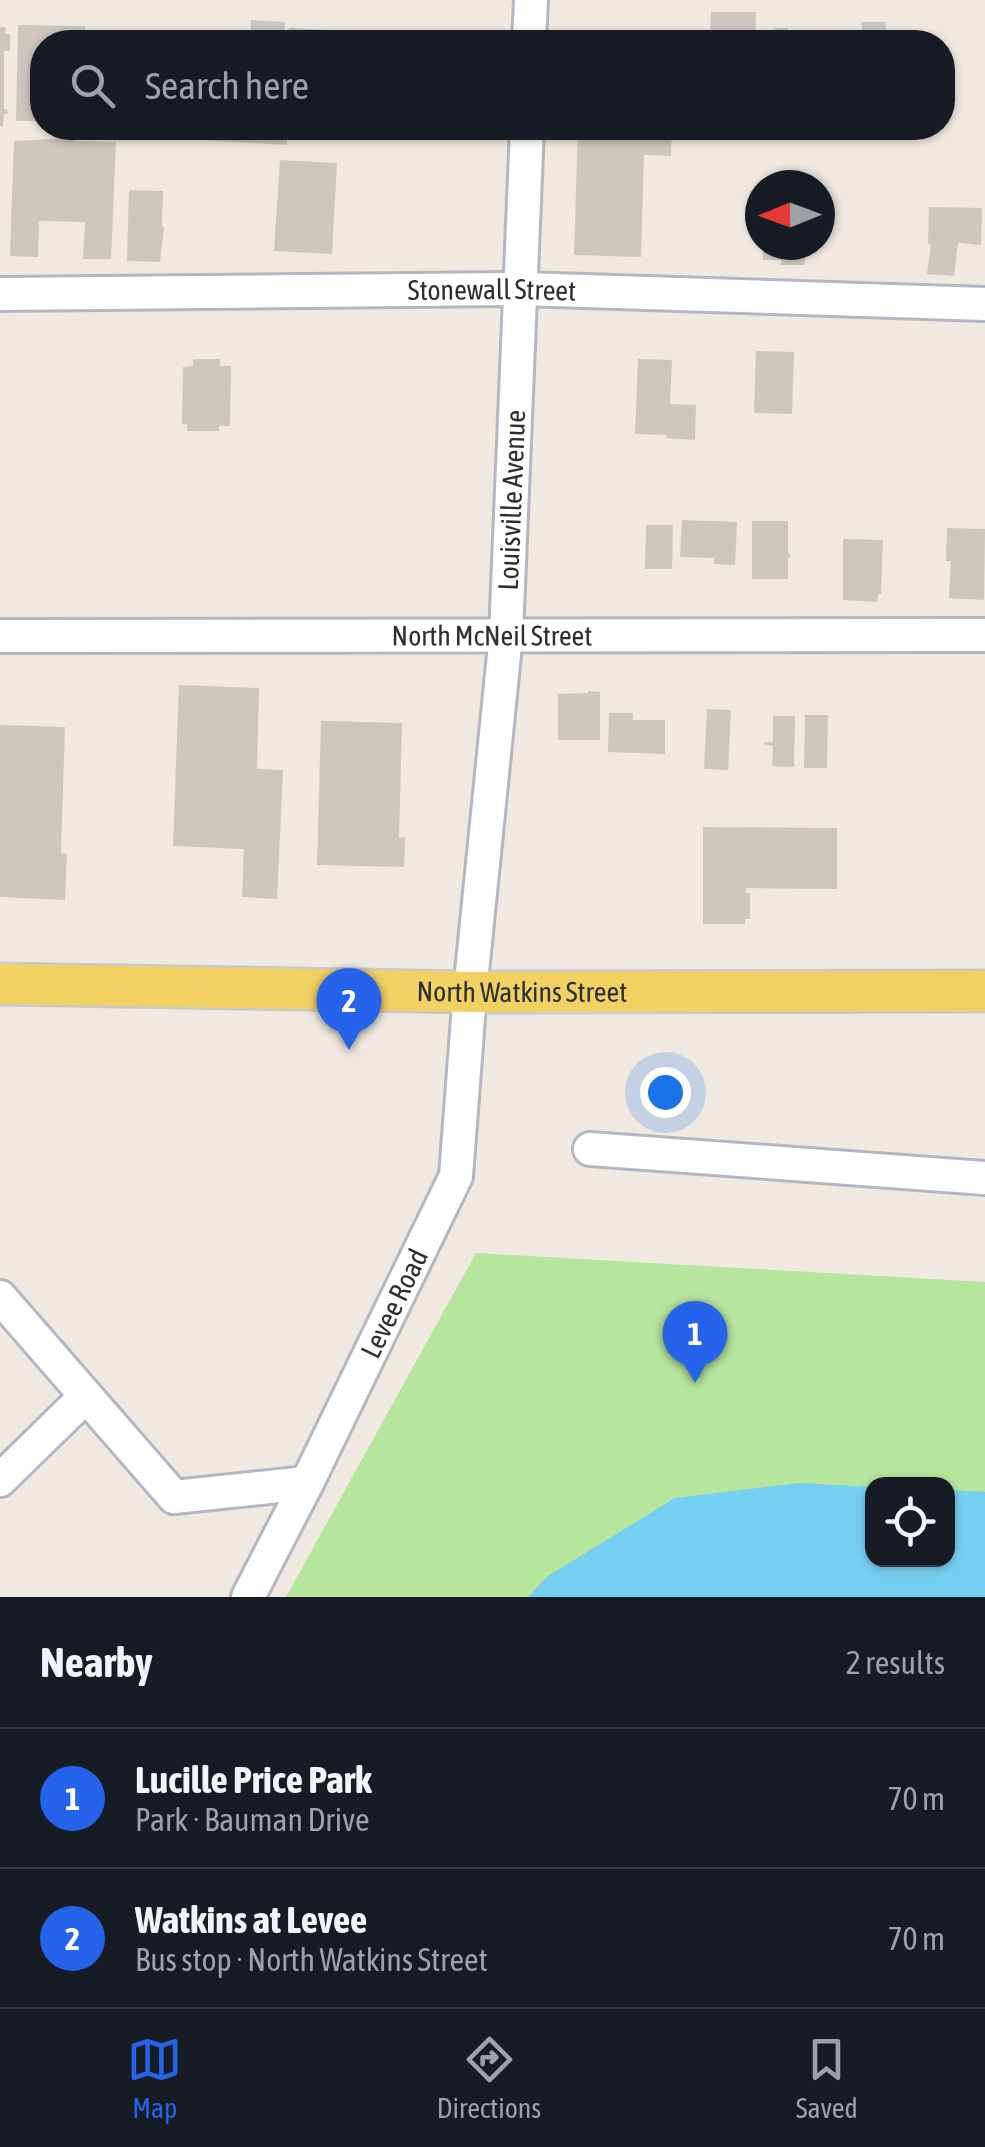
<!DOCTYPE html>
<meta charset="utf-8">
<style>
:root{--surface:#171b24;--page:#20242c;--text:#f1f3f6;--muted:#9ea1a6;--line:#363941;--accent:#2563eb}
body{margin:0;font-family:"Asap Condensed",sans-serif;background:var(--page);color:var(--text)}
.controls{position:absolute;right:30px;bottom:30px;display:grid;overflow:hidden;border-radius:20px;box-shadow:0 2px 8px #0004}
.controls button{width:90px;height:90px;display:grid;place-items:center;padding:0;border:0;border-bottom:2px solid var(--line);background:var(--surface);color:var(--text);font:50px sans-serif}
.compass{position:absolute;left:745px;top:170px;width:90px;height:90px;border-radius:50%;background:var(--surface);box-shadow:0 2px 8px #0004;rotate:269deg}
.you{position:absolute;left:665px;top:1092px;width:35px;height:35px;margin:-25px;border:8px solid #fff;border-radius:50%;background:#1a73e8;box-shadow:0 0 0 15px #1a73e833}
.badge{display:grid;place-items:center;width:65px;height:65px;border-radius:50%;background:var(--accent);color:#fff;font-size:32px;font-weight:700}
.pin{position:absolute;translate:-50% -82px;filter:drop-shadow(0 2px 5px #0008)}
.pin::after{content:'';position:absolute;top:52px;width:35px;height:30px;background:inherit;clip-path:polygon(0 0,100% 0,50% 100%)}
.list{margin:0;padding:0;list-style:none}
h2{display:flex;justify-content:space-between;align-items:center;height:130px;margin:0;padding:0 40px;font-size:42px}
h2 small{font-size:32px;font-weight:400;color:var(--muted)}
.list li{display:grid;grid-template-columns:65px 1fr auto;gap:30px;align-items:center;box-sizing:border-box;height:140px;padding:0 40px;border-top:2px solid var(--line)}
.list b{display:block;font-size:38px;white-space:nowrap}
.list p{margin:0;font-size:32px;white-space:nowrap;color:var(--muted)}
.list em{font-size:32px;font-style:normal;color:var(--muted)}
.icon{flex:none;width:55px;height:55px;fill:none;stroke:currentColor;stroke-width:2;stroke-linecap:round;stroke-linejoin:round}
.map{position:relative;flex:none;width:985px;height:1597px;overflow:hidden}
.search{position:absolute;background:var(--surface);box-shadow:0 2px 8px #0004;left:30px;right:30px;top:30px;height:110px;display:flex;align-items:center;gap:25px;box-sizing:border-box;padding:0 35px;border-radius:40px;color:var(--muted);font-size:38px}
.sheet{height:410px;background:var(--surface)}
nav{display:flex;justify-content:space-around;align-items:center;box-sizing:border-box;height:140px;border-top:2px solid var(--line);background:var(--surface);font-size:28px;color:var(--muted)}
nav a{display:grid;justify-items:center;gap:5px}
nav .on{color:var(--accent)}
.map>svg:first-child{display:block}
.green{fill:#b6e59e;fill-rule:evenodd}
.water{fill:#75cff0}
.building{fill:#cbc7bf}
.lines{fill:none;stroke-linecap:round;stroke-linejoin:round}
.minor-casing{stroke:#b4b7c1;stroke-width:38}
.major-casing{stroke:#c9c9c9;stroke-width:45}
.minor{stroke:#fff;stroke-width:32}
.major{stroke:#f2d163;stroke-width:40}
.labels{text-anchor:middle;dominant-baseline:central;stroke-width:9;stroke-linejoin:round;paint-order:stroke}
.street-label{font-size:28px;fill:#2e2e2e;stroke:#fff}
</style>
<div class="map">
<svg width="985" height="1597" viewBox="0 0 985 1597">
<rect width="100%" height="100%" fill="#efe9e1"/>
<path class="green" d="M476 1253 985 1282V1597H286ZM872 1484H948V1560H872Z"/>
<path class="water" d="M799 1483 872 1487V1560H948V1490L985 1492V1597H528L548 1576 675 1498Z"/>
<path class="building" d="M711 12H756L755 42H710Z
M251 20 285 22 284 42H250Z
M862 22H886V42H861Z
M18 25 85 26V42H42V121H16Z
M0 27H6L5 34H10V51H4V109H7L8 114H4L3 126H0Z
M289 28 368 32 367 42H288Z
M775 28H788V34H809V42H774Z
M841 31H854V42H820V35L841 36Z
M633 38 665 39V42H633Z
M183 128H340L339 140 287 137V145L182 139Z
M578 128H672L671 156 644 155 641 257 574 255Z
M74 138V141L116 142 111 259H83L85 222 39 221 38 257 10 256 14 141Z
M280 160 337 163 332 254 274 251Z
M129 190 163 191 162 227H164L160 262 127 261Z
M929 207 982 208 981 245 958 243 954 276 927 274 931 244H928Z
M763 245H805V265H781V260H763Z
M756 351 794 352 792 414 754 413Z
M193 359H220V366H231L230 426H219V431H187V424H182L183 367 193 366Z
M638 359 672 360 670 404 696 405 695 440 666 438 667 435 635 434Z
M682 520 737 522 735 565 714 564V558L680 557Z
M752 521H788V553H790V558H788V579H752Z
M646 525H673L672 569H645Z
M947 528 985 529 984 600 949 598 951 561H946Z
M843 539 883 540 881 594H878V602L843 600Z
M179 685 259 688 257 769 283 770 277 899 242 897 244 849 173 846Z
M588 691 600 692V740H558V694L588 693Z
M707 709 731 710 728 770 704 769Z
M609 713H633V720H665V754L608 752Z
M805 715H828L827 768H804Z
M773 716H795L794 767 772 766 773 746 764 744V742H773Z
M321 721 402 723 399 838 405 837 404 867 317 865Z
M0 725 65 727 61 853 67 854 65 900 0 897Z
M703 827 837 828V889L746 888V893H750V919H745V924H703Z"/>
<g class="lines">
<defs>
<g id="minor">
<path d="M529 42 531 0"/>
<path id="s1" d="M0 294 522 289 985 304"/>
<path id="s2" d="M0 636 985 635"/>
<path d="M590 1149 985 1178"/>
<path d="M0 1297 174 1497 307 1483"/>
<path d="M0 1480 86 1396"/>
<path id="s3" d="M248 1597 307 1483 456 1176 470 992 506 635 527 128"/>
</g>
<g id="major">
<path id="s4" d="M0 984 470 992 985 991"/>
</g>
</defs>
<use href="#minor" class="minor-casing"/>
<use href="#major" class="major-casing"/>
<use href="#minor" class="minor"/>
<use href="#major" class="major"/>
</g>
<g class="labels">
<g class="street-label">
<text stroke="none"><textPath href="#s1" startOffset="492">Stonewall Street</textPath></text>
<text stroke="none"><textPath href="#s3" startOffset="1148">Louisville Avenue</textPath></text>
<text stroke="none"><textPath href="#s2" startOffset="492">North McNeil Street</textPath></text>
<text stroke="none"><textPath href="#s4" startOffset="522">North Watkins Street</textPath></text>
<text stroke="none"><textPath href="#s3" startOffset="328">Levee Road</textPath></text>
</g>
</g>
</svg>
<div class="controls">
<button><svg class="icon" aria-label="locate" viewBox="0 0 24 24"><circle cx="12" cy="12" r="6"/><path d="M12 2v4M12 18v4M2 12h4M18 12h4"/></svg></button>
</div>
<svg class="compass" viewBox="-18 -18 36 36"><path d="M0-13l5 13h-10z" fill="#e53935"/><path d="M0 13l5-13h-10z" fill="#9ea1a6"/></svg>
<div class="you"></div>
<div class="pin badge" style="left:695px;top:1383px">1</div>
<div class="pin badge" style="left:349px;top:1050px">2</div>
<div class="search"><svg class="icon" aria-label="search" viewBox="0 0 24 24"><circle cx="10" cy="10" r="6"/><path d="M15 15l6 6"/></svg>Search here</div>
</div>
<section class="sheet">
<h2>Nearby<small>2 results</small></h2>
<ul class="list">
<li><span class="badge">1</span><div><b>Lucille Price Park</b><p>Park · Bauman Drive</p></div><em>70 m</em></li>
<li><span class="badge">2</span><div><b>Watkins at Levee</b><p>Bus stop · North Watkins Street</p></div><em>70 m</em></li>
</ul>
</section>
<nav>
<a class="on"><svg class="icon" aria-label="map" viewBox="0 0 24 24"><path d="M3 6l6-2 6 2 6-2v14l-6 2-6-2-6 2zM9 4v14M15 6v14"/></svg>Map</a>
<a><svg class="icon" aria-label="directions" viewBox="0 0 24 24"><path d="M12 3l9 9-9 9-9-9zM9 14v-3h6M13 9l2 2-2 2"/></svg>Directions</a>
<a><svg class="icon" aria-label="saved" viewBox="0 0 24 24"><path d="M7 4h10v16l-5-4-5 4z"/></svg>Saved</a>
</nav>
